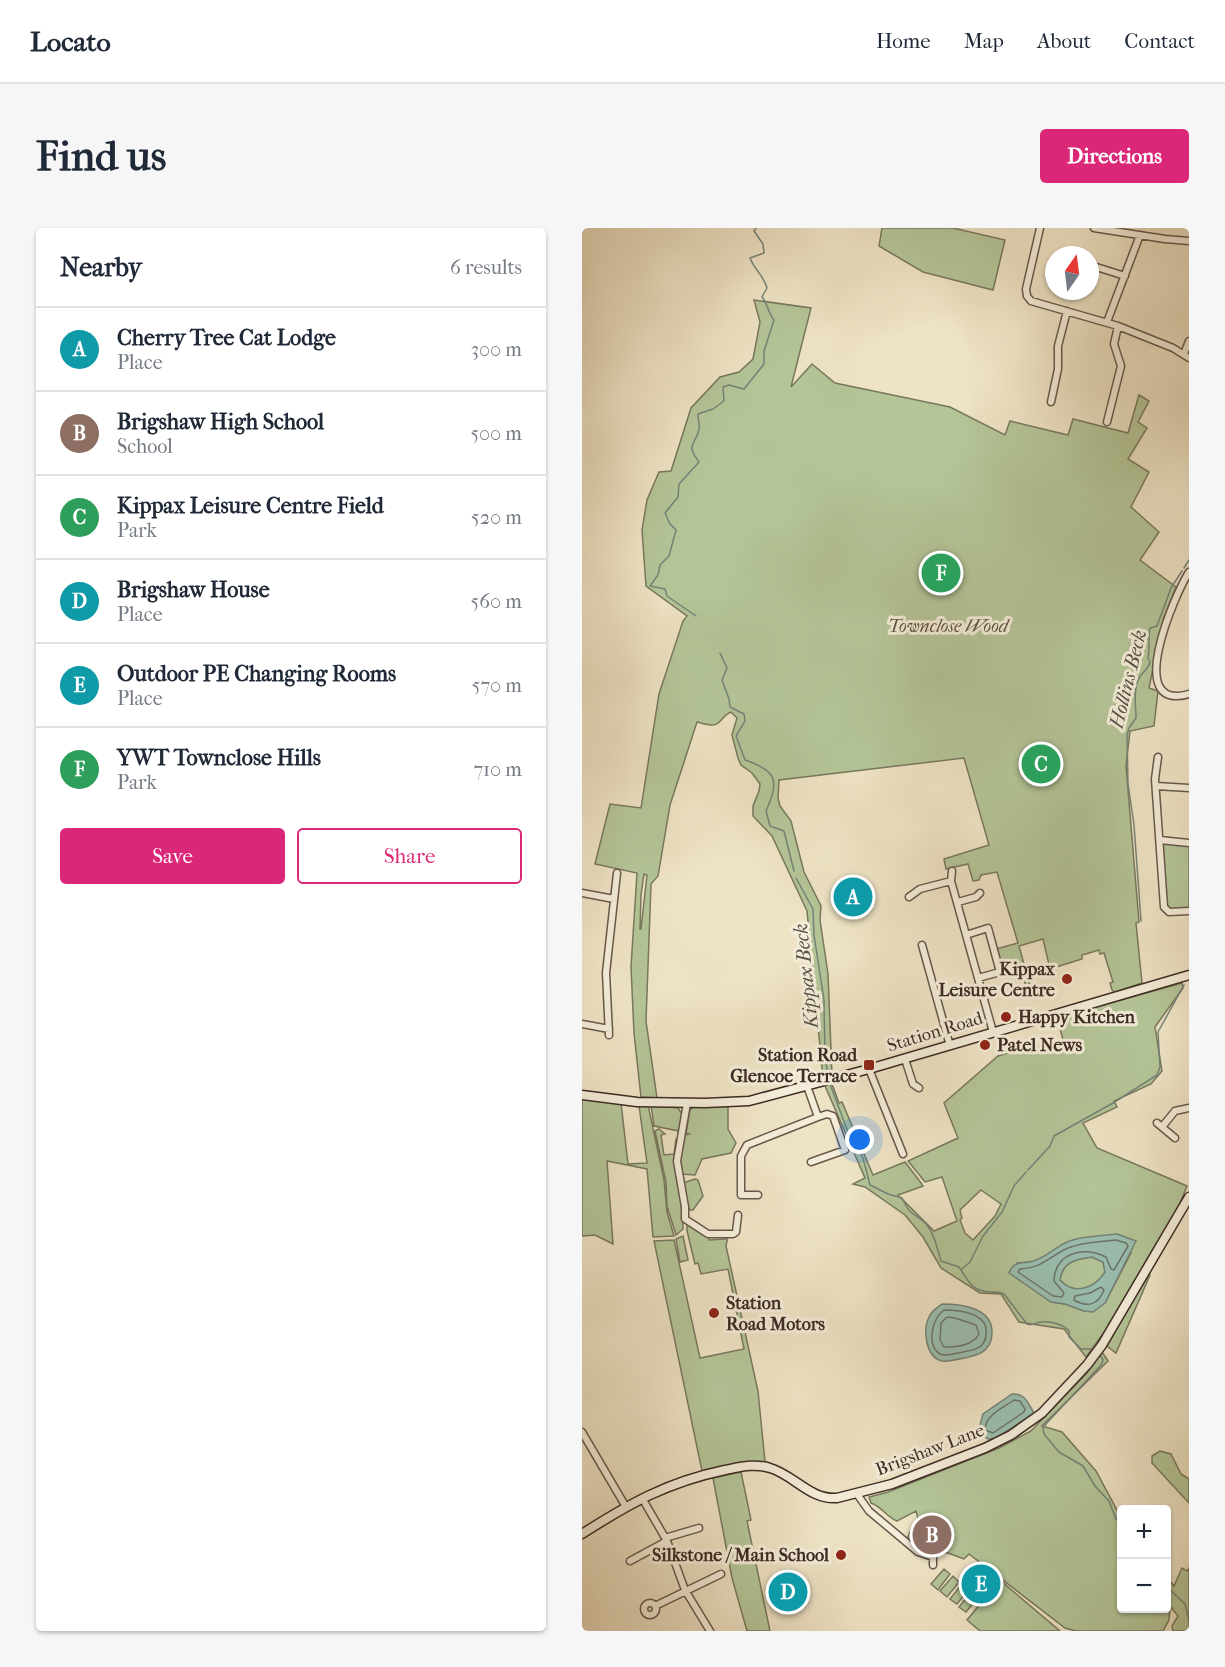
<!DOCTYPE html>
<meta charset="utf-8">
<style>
:root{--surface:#fff;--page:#f6f6f7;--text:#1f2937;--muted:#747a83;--line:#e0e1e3;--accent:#db2777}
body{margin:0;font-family:"IM FELL French Canon",serif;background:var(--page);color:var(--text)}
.controls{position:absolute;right:18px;bottom:18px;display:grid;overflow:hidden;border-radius:6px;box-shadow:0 2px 4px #0004}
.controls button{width:54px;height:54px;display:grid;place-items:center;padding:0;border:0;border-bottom:2px solid var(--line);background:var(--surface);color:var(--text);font:30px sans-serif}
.compass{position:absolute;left:463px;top:18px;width:54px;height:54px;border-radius:50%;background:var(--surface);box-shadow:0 2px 4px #0004;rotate:14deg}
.you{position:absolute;left:278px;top:912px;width:21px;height:21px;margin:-15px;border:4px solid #fff;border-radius:50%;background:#1a73e8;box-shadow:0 0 0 9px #1a73e833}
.badge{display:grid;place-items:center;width:39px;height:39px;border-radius:50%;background:var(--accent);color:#fff;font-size:20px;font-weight:700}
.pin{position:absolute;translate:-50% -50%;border:3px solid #fff;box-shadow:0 2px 6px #0006}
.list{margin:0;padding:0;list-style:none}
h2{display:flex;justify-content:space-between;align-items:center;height:78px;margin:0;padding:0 24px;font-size:26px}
h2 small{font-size:20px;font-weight:400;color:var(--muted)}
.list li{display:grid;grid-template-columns:39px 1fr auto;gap:18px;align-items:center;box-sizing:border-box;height:84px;padding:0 24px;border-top:2px solid var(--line)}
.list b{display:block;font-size:22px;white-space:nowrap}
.list p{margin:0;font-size:20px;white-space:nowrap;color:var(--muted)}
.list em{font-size:20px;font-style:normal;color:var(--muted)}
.actions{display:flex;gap:12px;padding:18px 24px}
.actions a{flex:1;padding:14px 0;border:2px solid var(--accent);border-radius:6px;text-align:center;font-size:21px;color:var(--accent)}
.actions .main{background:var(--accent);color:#fff}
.map{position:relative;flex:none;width:607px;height:1403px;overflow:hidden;border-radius:6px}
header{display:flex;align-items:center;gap:36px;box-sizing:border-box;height:84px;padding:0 30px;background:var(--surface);border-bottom:2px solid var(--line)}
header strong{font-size:28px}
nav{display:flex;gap:33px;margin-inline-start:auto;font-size:21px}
.intro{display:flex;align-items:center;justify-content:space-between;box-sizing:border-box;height:144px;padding:0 36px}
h1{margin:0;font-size:42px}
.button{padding:15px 27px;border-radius:6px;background:var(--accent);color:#fff;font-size:21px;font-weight:700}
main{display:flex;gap:36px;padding:0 36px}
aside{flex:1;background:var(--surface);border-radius:6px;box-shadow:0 2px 4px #0004}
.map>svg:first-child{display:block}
.green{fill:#b4c598;stroke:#78785e;stroke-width:1.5;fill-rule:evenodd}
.water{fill:#9abeaf;stroke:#748377;stroke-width:1.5;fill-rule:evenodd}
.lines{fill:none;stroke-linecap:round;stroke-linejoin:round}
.shore{stroke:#6b746a;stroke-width:1.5}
.stream{stroke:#748377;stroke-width:1.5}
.street-casing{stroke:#68584c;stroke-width:9}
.secondary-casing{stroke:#3c2a24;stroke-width:11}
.street{stroke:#f4edd9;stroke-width:6}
.secondary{stroke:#f4edd9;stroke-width:8}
.poi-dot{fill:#8f2418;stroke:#f4edd9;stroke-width:2}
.labels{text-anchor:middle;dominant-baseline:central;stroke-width:6;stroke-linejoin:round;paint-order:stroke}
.park-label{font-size:18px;font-style:italic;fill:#5a5141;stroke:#f4edd9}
.poi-label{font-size:18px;font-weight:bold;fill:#3c2a24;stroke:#f4edd9;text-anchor:end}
.street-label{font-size:18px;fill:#3c2a24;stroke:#f4edd9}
.water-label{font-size:20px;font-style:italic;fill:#544f47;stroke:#f4edd9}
</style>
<header>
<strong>Locato</strong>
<nav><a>Home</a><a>Map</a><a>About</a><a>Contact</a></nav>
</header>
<div class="intro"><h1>Find us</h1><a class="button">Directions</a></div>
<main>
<aside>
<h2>Nearby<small>6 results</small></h2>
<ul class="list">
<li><span class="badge" style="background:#0f9aa8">A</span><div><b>Cherry Tree Cat Lodge</b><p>Place</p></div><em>300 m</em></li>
<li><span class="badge" style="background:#8d6e63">B</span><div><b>Brigshaw High School</b><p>School</p></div><em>500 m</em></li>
<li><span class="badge" style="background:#2e9e5b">C</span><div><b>Kippax Leisure Centre Field</b><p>Park</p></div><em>520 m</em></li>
<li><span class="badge" style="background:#0f9aa8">D</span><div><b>Brigshaw House</b><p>Place</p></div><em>560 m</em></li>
<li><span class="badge" style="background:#0f9aa8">E</span><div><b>Outdoor PE Changing Rooms</b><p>Place</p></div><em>570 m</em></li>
<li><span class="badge" style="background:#2e9e5b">F</span><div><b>YWT Townclose Hills</b><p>Park</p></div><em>710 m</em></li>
</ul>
<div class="actions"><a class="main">Save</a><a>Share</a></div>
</aside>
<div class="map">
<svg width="607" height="1403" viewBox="0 0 607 1403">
<rect width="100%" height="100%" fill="#eee3c5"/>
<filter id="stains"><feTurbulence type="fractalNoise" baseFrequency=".00333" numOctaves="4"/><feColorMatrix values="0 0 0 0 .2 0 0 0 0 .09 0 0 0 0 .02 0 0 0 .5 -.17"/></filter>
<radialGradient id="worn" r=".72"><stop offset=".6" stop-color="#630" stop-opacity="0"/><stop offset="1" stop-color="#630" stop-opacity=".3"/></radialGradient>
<path class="green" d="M300 0H371L423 12 411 62 341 44 297 18Z
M172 72 229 80 209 159 230 136 253 155 368 179 423 207 428 193 486 207 491 191 546 205 557 167 567 173 556 194 565 200 546 231 567 244 549 279 577 304 558 332 594 359 581 392 567 460 576 463 572 498 548 503 544 538 557 694 554 695 560 755 533 764 530 762 528 755 531 754 522 725 518 726 517 722 500 727V731L468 741 461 711 437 718 448 758 444 759 437 735 419 740 414 721 436 715 415 644 399 647 397 652 391 653 386 636 364 641 362 631 407 617 382 530 197 552 196 570 198 578 209 593 222 644 239 678 238 692 246 746 250 847 241 850 225 683 190 608 171 588V578L177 563 178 556 170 545 159 537 156 530 150 507 155 490 149 484C140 487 139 498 129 497 125 497 119 495 115 494L88 577 76 648 69 656 64 793 75 870 59 869 52 805 49 739 55 645 13 636 28 576 59 580 77 466 101 393 105 388 64 358 60 302 65 272 77 244 89 243 109 180 138 149 157 144 171 131 178 94ZM62 646 65 647 59 701H58L59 667Z
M584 614 607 617V681L588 682 585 680 580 618Z
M600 755 601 760 573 799 580 843 569 856 532 873 535 879 501 895 515 920 605 958 596 980 523 1103 504 1129 482 1101 437 1094 419 1066 398 1065 359 1040 341 1009 323 987 283 959 271 956 283 950 243 858 250 856 257 875 260 874 291 947 323 934 339 955 341 958 316 967 352 1003 375 993 360 949 343 954 326 933 376 910 362 875 416 828 455 816 456 823 482 815 475 790ZM399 962 419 976 413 988 391 1012 383 1005 378 992 380 990 378 982ZM549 1025 523 1075 502 1083 483 1076 469 1074 457 1065 435 1035 451 1034 463 1028Z
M0 870 39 875 46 936 65 935 57 878 66 877 82 952 85 984 92 1008 71 1009 65 941 25 933 31 1016 13 1007 0 1008Z
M69 877 96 880 100 886 97 903 72 898Z
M146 878V901L154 915 149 925 120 931 113 947 99 946 97 935 103 907 107 906 104 905 108 882 111 879Z
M77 901 83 906 79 907 82 927 92 926 94 911 98 910C90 939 101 971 101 1001L94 1007 85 978 84 954 73 903Z
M113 951 116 952 121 968 111 982H108L104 976 101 955Z
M107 997 127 1008V1012L143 1011V1007L146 1008 144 1018 176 1163 183 1234 120 1243 72 1013 92 1012 118 1130 162 1121 146 1041 119 1046 116 1035 113 1036 105 1003V998Z
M101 1008 106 1032 98 1034 94 1011Z
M510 1029 521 1034 523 1044C513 1061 492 1068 478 1052 480 1034 494 1031 510 1029Z
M566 1046 568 1047 534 1125 525 1118Z
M520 1124 526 1133 460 1198 480 1204 514 1243 535 1282 539 1288 540 1380H584L585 1349 592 1358 600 1340 605 1343 607 1340V1403H591L590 1398 596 1388 588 1378 587 1392 581 1403H494L483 1400 387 1326 382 1331 366 1325 342 1323 325 1311 330 1300 340 1305 334 1283 315 1293C305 1289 300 1279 289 1275L287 1269 306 1264 417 1220 449 1203 505 1145Z
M578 1223 589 1226 599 1246 607 1251V1275L570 1235V1228Z
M159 1244 169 1292 165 1293 188 1403H165L150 1350 131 1250Z
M362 1341 368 1346 356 1362 349 1356Z
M371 1348 377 1354 365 1369 358 1363Z
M418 1352 426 1359 478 1403H398L385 1392Z
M380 1356 387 1361 375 1376 368 1371Z
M390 1363 396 1369 384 1384 377 1379Z"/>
<path class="water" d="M535 1006 554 1013 523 1075 511 1084 502 1083 483 1076 469 1074 427 1045C432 1031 443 1037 454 1032 465 1028 473 1020 483 1015 498 1008 518 1008 535 1006ZM510 1029 521 1034 523 1044C513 1060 492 1068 478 1052 480 1034 494 1031 510 1029Z
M360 1076C380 1076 410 1080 410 1104 410 1110 408 1117 404 1121 399 1127 390 1128 383 1130 376 1131 367 1134 360 1133 343 1129 341 1101 347 1089 350 1082 355 1080 360 1076Z
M430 1166C443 1165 446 1175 452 1185L413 1211H406L396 1204 401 1186Z"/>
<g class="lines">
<path class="shore" d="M534 1012 544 1015 546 1018 532 1042 529 1041 524 1029C502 1018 473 1024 472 1053L482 1065 480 1069 471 1068 436 1044 438 1041C463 1039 466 1029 486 1020 501 1014 519 1014 534 1012Z
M519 1059 522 1062C516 1077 506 1080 492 1072L493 1068 508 1065Z
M362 1082C377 1082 407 1085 404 1106 404 1110 402 1115 399 1118 394 1122 387 1123 381 1124 375 1125 364 1129 358 1126 344 1117 350 1090 362 1082Z
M365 1089 373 1090 394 1097 397 1106C391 1118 374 1119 362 1119L358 1112 359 1095Z
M432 1172 438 1173 443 1181 442 1184 411 1205 403 1202C403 1187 421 1180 432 1172Z"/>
<path class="stream" d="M602 340 607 332
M114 388 85 368 83 361 68 358 76 347 78 337 87 328 94 302 88 296 83 285 96 269 97 256 117 234C104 216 112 219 117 202 118 197 116 191 116 186L131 181 142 173 141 159 147 157 162 161 182 136V123L192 92C186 85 186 76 180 69L185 60C182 48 172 41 168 30L182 25 181 16 172 3 174 0
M138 425 145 440 140 452 147 471 148 479 162 486 163 493 154 508 163 532C196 543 197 553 184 583L188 598 202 603 212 643
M214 650 231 681 232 707 242 772 243 828 246 848
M559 693 552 597 546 556 545 507 547 500 554 490C554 478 551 462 557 450 560 444 566 442 568 434L566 430C568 419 566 410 568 400L575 398 589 360 600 343
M248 856 266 904 281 930 288 957 306 966 320 970C329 989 329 982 342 994 352 1003 355 1020 359 1033L377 1039C384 1049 388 1060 401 1063 409 1065 415 1063 422 1066L445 1096C452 1098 452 1095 459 1094 468 1093 481 1096 487 1103V1109L499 1121H512
M446 942 468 918 472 908 531 875 575 847 578 839 576 804 602 757
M380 1041 388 1034 401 1008 420 984 432 958 444 944
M518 1127 521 1132 519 1137 464 1196 461 1200 462 1206 477 1224 501 1238 513 1258 527 1273 534 1291 540 1296
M584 1358 603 1376 607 1393"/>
<defs>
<path id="street" d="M458 0 444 61 445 68 449 73 536 98 591 120 607 130
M512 0 583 11 607 13
M508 37 543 48
M525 94 558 7
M602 126 607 113
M469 174 476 141V118L485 83
M525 194 539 138 532 116 536 98
M607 344C593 366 541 485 607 466
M576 529 573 551 582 679 587 684 607 683
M574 558 607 560
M578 612 607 615
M370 643 369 653 411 804
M0 665 32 671
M327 669 338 661 369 653
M376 674 394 669 398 665
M384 707 406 700 418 744 396 750
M340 717 368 818
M0 796 27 801
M27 807 24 745 35 645
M323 831 331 856 337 860
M287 841 321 926
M105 875 95 933 103 979V991L126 1006H151L154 1004 156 987
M575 895 593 910
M580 899 593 883 607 880
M229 934 263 922 251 888 245 886 236 889
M176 967H159V928L165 917 236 889 225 858
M0 1204 44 1279
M275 1266 287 1283 336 1324 351 1329V1337
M60 1270 85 1313 103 1362 128 1403
M83 1310 117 1300
M48 1333 85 1313
M62 1381a6 6 0 1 1 12 0a6 6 0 1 1-12 0Z
M73 1378 139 1346"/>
<path id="secondary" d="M0 867 55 874 123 875 167 873 287 841 607 747
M0 1306C48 1275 86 1254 143 1242 158 1239 173 1235 188 1240 212 1247 228 1272 255 1270L310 1256 403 1220 429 1207 460 1185 505 1137 520 1117 607 969"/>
</defs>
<use href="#street" class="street-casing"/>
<use href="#secondary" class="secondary-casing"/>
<use href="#street" class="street"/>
<use href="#secondary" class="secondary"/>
</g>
<g class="poi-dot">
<circle cx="485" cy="751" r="6"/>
<circle cx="424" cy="789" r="6"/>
<circle cx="403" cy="817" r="6"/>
<rect x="281" y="831" width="12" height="12" rx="3"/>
<circle cx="132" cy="1085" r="6"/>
<circle cx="259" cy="1327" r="6"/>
</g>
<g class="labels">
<g class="park-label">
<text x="366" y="398">Townclose Wood</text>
</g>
<g class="poi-label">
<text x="473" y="741">Kippax<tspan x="473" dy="21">Leisure Centre</tspan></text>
<text x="436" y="789" text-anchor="start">Happy Kitchen</text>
<text x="415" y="817" text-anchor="start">Patel News</text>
<text x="275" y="827">Station Road<tspan x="275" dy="21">Glencoe Terrace</tspan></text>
<text x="144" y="1075" text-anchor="start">Station<tspan x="144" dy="21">Road Motors</tspan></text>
<text x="247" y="1327">Silkstone / Main School</text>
</g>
<g class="street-label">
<text transform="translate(353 804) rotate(-17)">Station Road</text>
<text transform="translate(348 1222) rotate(-21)">Brigshaw Lane</text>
</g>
<g class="water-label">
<text transform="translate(546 451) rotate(-76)">Hollins Beck</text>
<text transform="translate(224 748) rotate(-96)">Kippax Beck</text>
</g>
</g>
<rect width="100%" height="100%" filter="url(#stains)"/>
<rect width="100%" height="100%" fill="url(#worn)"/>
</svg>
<div class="controls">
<button>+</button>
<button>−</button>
</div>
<svg class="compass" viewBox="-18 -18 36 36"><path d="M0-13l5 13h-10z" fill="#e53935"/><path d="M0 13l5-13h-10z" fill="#747a83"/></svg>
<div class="you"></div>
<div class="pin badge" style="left:271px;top:669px;background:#0f9aa8">A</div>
<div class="pin badge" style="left:350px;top:1307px;background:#8d6e63">B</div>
<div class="pin badge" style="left:459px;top:536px;background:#2e9e5b">C</div>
<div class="pin badge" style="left:206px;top:1364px;background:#0f9aa8">D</div>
<div class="pin badge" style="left:399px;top:1356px;background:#0f9aa8">E</div>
<div class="pin badge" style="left:359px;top:345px;background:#2e9e5b">F</div>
</div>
</main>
